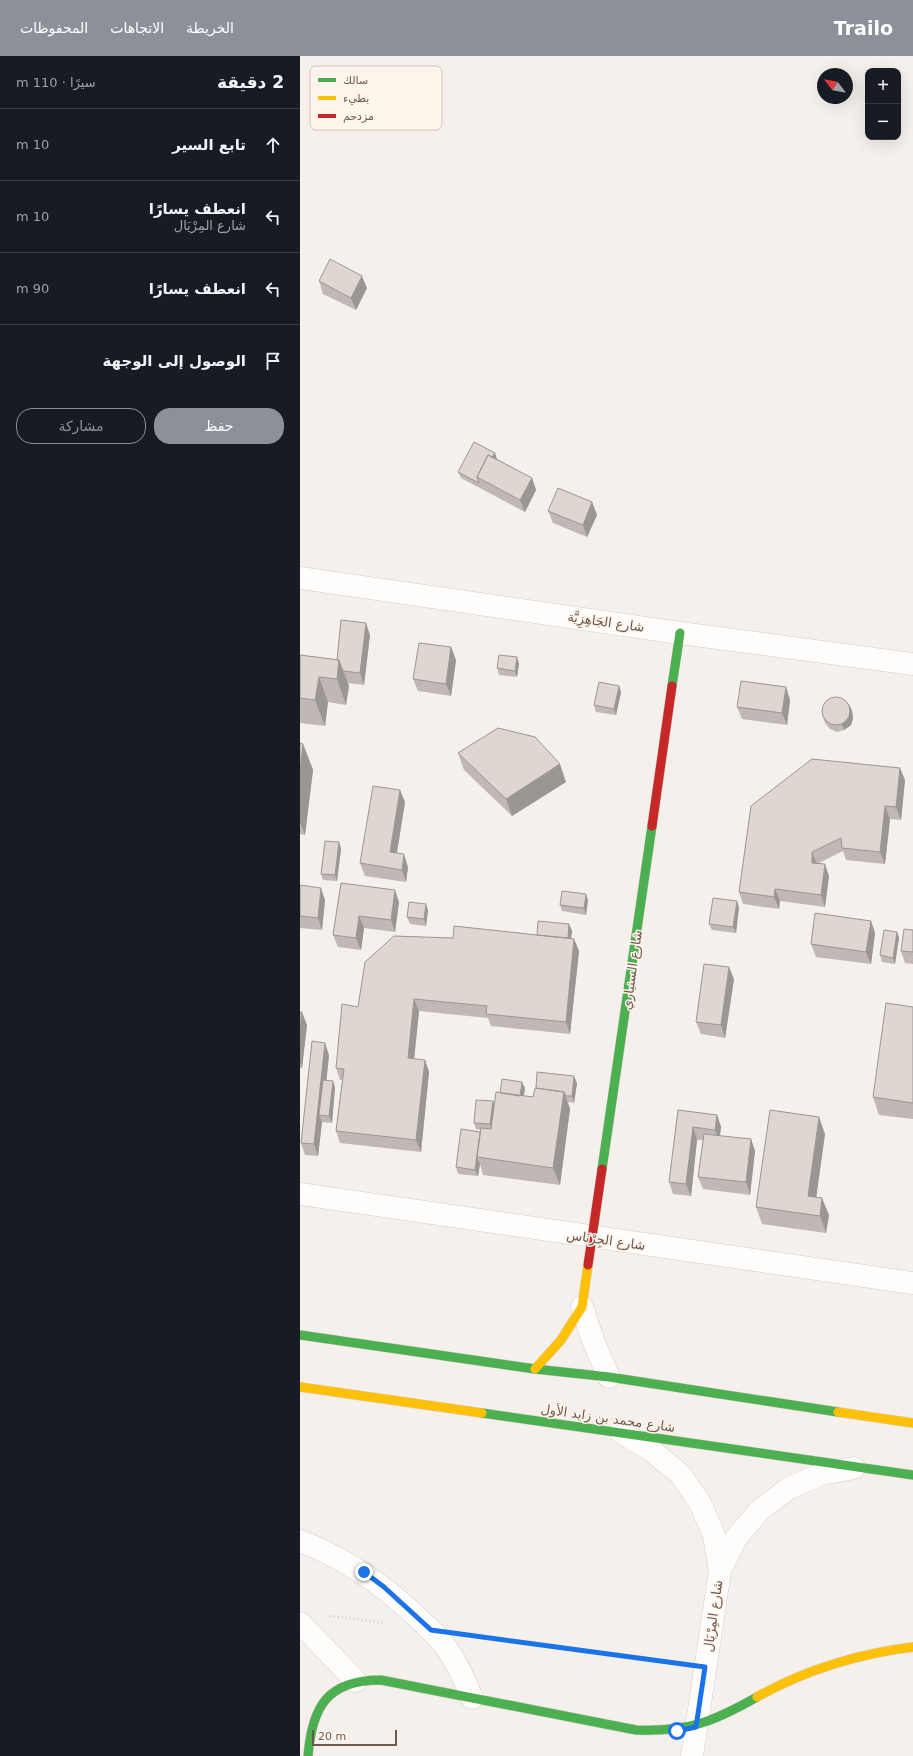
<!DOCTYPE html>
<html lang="ar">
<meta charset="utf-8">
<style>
:root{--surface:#171b24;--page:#20242c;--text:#f1f3f6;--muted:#9ea1a6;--line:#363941;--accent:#8c9099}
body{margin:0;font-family:"DejaVu Sans",Vazirmatn,sans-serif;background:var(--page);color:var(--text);direction:rtl}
.controls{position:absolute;right:12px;top:12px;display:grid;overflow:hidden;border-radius:8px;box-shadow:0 4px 16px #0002}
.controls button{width:36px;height:36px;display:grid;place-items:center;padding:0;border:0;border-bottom:1px solid var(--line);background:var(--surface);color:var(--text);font:20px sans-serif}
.compass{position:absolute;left:517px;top:12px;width:36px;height:36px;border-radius:50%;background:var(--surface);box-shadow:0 4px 16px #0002;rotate:301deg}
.scale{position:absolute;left:12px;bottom:10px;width:85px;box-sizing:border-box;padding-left:4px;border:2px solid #6f574e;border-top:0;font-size:11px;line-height:14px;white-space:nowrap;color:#6f574e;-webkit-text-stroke:3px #fcf5ec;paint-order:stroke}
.stop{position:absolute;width:12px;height:12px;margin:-9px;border:3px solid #1a73e8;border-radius:50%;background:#fff}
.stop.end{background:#1a73e8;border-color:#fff;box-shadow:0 1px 4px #0008}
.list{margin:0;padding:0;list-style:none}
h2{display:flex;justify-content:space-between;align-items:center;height:52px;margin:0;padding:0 16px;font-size:17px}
h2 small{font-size:13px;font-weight:400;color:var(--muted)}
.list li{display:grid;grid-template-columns:26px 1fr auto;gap:12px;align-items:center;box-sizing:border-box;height:72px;padding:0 16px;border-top:1px solid var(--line)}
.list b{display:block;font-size:15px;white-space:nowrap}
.list p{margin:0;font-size:13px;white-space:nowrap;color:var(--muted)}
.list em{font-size:13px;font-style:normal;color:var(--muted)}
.actions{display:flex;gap:8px;padding:12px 16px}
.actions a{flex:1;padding:9px 0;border:1px solid var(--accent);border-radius:16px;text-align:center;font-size:14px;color:var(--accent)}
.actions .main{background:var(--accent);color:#fff}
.icon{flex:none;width:22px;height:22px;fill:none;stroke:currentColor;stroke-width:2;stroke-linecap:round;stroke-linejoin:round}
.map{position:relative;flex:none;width:613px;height:1700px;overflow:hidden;direction:ltr}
header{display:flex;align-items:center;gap:24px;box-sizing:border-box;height:56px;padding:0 20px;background:var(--accent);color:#fff}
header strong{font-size:19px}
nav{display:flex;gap:22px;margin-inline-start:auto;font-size:14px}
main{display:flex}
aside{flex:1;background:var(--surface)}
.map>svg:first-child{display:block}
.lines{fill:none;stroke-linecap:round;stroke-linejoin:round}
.street-casing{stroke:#d4cdc9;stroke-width:23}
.fast-casing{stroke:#d4ccc8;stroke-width:10}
.slow-casing{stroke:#d4ccc8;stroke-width:10}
.jam-casing{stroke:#d4ccc8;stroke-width:10}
.path{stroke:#d6cfcb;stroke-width:2.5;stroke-dasharray:1 3;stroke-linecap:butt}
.street{stroke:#fefdfc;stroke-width:22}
.fast{stroke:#4caf50;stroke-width:9}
.slow{stroke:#ffc107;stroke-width:9}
.jam{stroke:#c62828;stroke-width:9}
.wall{fill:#bfb8b4}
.shaded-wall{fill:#9b9692}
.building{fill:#ded6d1;stroke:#9b9692}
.route{stroke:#1a73e8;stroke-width:5}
.labels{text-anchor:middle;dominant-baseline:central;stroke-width:3;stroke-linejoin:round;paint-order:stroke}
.street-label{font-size:13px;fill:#6f574e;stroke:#fcf5ec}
.key{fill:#fcf5ec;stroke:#d2c6bd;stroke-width:1}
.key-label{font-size:11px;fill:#6f574e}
</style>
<header>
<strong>Trailo</strong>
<nav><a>الخريطة</a><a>الاتجاهات</a><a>المحفوظات</a></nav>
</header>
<main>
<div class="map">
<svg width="613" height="1700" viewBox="0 0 613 1700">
<rect width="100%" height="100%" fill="#f5f0eb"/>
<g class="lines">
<defs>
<path id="street" d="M0 522 380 577 613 608
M0 1138 613 1227
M282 1251 294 1287 309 1321
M321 1376 352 1395 380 1418 400 1447 414 1479 420 1515 392 1700
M0 1485C45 1502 81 1527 116 1560 126 1570 138 1579 146 1591 157 1607 165 1624 172 1642
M420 1515 436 1482 460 1454 489 1432 522 1418 554 1412
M0 1567 56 1625"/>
<path id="fast" d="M372 630 380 577
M302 1113 352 770
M0 1279 235 1313 309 1321 538 1356
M182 1357 613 1419
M8 1700C12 1651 27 1624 81 1624L336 1674C388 1676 413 1666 457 1641"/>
<path id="slow" d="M235 1313 261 1284 282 1251 288 1209
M0 1331 182 1357
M538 1356 613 1367
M457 1641C507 1613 557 1598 613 1591"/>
<path id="jam" d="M352 770 372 630
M288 1209 302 1113"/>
</defs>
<use href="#street" class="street-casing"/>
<use href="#fast" class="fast-casing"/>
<use href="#slow" class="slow-casing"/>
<use href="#jam" class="jam-casing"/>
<path class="path" d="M30 1560 85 1567
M169 1579 380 1608"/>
<use href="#street" class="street"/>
<use href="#fast" class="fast"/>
<use href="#slow" class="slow"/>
<use href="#jam" class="jam"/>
</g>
<path class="wall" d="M19 225 67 232 56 254 23 238Z
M195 397 197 403 232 422 236 434 225 456 161 422 158 416Z
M292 446 297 459 287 481 253 467 248 455Z
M70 579 64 629 48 627 49 630 46 649 28 646 25 670 0 667V599L37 604Z
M151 591 156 604 151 640 118 635 113 623Z
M217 601 219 608 217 621 199 619 197 612Z
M319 630 321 636 316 659 296 656 294 649Z
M486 631 490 644 487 669 442 663 437 651Z
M549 648 552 655 553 662 551 669 544 674 537 676 530 673 525 667 523 661Z
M0 687 3 688 13 714 5 779 0 778Z
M158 697 266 726 212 760 164 714Z
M605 724 601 764 590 763 585 808 546 804 543 795 519 807 529 820 525 851 480 845 479 853 443 848 439 836Z
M105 746 97 797 108 811 106 826 65 820 60 807Z
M39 786 41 793 37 825 23 824 21 818Z
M41 827 99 846 95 876 64 872 61 894 38 891 33 879Z
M0 829 25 844 22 874 0 872Z
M288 844 286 859 262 855 260 849Z
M439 851 436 877 412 874 409 868Z
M128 854 126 870 110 868 107 861Z
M571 865 575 877 571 908 516 901 511 888Z
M269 868 272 875 271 882 274 883 279 895 270 978 191 970 188 962 119 955 114 1003 125 1004 129 1016 121 1096 40 1087 36 1075 42 1024H40L36 1012 153 882 237 879Z
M613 874V908L605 907 601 895Z
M597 876 599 882 595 908 582 906 580 899Z
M434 923 425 982 401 978 396 966Z
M613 951V1063L579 1059 573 1041Z
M0 956 7 969 2 1012H0Z
M29 999 26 1024 35 1031 32 1067 22 1066 18 1100 5 1099 1 1087Z
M277 1027 274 1047 268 1046 270 1053 260 1129 183 1119 180 1108 178 1120 158 1118 156 1111 180 1076 181 1074 176 1073 174 1067 193 1045 194 1049 200 1037 225 1032 224 1040 233 1041Z
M378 1054 417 1059 421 1071 420 1080 451 1083 455 1095 450 1139 403 1133 398 1121 403 1084H397L391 1140 373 1138 369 1126Z
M525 1078 516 1141 529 1159 526 1177 462 1168 456 1151Z"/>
<path class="shaded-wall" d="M62 220 67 232 56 254 51 242Z
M195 397 197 404 181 423Z
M232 422 236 434 225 456 220 444Z
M292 446 297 459 287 481 283 469Z
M66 567 70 579 64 629 60 617Z
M151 591 156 604 151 640 146 628Z
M217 601 219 608 217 621 215 615Z
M39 604 49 630 46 649 37 623Z
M19 621 28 646 25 670 15 644Z
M319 630 321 636 316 659 314 653Z
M486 631 490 644 487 669 482 657Z
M549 648 552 655 553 662 551 669 544 674 542 668Z
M3 688 13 714 5 779 0 766V716Z
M260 708 266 726 212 760 206 743Z
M600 712 605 724 601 764 596 751Z
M100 734 105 746 95 808 90 796Z
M585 750 590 763 585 808 580 796Z
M39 786 41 793 37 825 35 819Z
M512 796 517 808 512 807Z
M104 798 108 811 106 826 102 814Z
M525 808 529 820 525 851 521 839Z
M21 832 25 844 22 874 18 862Z
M475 833 480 845 479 853 474 841Z
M95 834 99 846 95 876 91 864Z
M286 838 288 844 286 859 284 852Z
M437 845 439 851 436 877 433 871Z
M126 848 128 854 126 870 124 863Z
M59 860 64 872 61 894 56 882Z
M571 865 575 877 571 908 566 896Z
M269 868 272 875 270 891 268 885Z
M597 876 599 882 595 908 593 902Z
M274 883 279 895 270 978 266 966Z
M429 911 434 923 425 982 421 969Z
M114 943 119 955 113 1014 108 1002Z
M2 956 7 969 2 1012 0 1007V977Z
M25 987 29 999 23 1060 19 1059 22 1066 18 1100 14 1088Z
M125 1004 129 1016 121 1096 116 1084Z
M274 1020 277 1027 274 1047 272 1040Z
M33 1025 35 1031 32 1067 29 1060Z
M222 1026 225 1032 222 1048 220 1041Z
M264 1036 270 1053 260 1129 253 1112Z
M193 1045 195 1052 192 1075 190 1068Z
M417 1059 421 1071 419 1086 415 1074Z
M519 1061 525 1078 514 1158 508 1140Z
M393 1071 397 1084 391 1140 386 1128Z
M451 1083 455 1095 450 1139 446 1126Z
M177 1102 180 1108 178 1120 175 1114Z
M522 1142 529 1159 526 1177 520 1160Z"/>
<path class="building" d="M30 203 62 220 51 242 19 225Z
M174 386 195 397 192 401 188 399 177 421 179 427 158 416Z
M188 399 232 422 220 444 177 421Z
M258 432 292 446 283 469 248 455Z
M41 564 66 567 60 617 43 615 39 604H37Z
M119 587 151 591 146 628 113 623Z
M0 599 39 604 37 623 19 621 15 644 0 642Z
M199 599 217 601 215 615 197 612Z
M441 625 486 631 482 657 437 651Z
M299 626 319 630 314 653 294 649Z
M522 655a14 14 0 1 1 28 0a14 14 0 1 1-28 0Z
M198 672 235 681 260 708 206 743 158 697Z
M0 687 3 688 0 716Z
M512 703 600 712 596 751 585 750 580 796 542 792 541 782 512 796V807L525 808 521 839 475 833 474 841 439 836 451 750Z
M73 730 100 734 90 796 104 798 102 814 60 807Z
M25 785 39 786 35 819 21 818Z
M41 827 95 834 91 864 59 860 56 882 33 879Z
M0 829 21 832 18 862 0 860Z
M262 835 286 838 284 852 260 849Z
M413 842 437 845 433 871 409 868Z
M109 846 126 848 124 863 107 861Z
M515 857 571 865 566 896 511 888Z
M238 865 269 868 268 882 237 879Z
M154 870 274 883 266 966 186 958 187 950 114 943 108 1002 125 1004 116 1084 36 1075 44 1013 36 1012 42 948 58 951 65 906 94 880 153 882Z
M604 873 613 874V896L601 895Z
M584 874 597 876 593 902 580 899Z
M404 908 429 911 421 969 396 966Z
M586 947 613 951V1047L573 1041Z
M0 956H2L0 977Z
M12 985 25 987 14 1088 1 1087Z
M237 1016 274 1020 272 1040H266L264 1036 236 1032Z
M202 1023 222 1026 220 1040 200 1037Z
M23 1024 33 1025 29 1060 19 1059Z
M235 1032 264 1036 253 1112 177 1101 181 1072 191 1073 196 1036 233 1041Z
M176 1044 193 1045 190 1068 174 1067Z
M378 1054 417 1059 415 1074 393 1071 386 1128 369 1126Z
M470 1054 519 1061 508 1140 522 1142 520 1160 456 1151Z
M161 1073 180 1076 175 1114 156 1111Z
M404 1078 451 1083 446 1126 398 1121Z"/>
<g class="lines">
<path class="route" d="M64 1516 84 1531 131 1574 405 1611 396 1671 377 1675"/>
</g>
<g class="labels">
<g class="street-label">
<text transform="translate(306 566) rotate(8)">شارع الجَاهِزِيَّة</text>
<text transform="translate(332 914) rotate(-82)">شارع السنياري</text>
<text transform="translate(306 1184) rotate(8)">شارع الجِرْنَاس</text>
<text transform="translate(308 1362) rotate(8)">شارع محمد بن زايد الأول</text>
<text transform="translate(413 1560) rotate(-82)">شارع المِرْيَال</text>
</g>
</g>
<rect x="10" y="10" width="132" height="64" rx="6" class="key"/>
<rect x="18" y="22" width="18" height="4" fill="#4caf50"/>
<rect x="18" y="40" width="18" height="4" fill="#ffc107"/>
<rect x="18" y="58" width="18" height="4" fill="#c62828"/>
<g class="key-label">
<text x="43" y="28">سالك</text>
<text x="43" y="46">بطيء</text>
<text x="43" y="64">مزدحم</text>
</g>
</svg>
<div class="controls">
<button>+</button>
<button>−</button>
</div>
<svg class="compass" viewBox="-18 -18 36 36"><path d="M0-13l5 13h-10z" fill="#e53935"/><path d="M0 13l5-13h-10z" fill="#9ea1a6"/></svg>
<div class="scale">20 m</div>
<div class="stop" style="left:377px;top:1675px"></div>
<div class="stop end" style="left:64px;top:1516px"></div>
</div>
<aside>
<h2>2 دقيقة<small>سيرًا · 110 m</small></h2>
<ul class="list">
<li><svg class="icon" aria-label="ahead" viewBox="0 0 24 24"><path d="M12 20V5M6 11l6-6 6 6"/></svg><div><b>تابع السير</b></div><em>10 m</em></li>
<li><svg class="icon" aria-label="left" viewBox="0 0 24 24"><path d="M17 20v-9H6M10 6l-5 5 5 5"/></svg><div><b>انعطف يسارًا</b><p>شارع المِرْيَال</p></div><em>10 m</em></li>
<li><svg class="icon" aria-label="left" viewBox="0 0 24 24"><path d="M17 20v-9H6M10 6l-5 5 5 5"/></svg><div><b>انعطف يسارًا</b></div><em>90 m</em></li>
<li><svg class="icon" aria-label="arrive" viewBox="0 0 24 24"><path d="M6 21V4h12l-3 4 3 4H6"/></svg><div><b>الوصول إلى الوجهة</b></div></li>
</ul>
<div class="actions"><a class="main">حفظ</a><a>مشاركة</a></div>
</aside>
</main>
